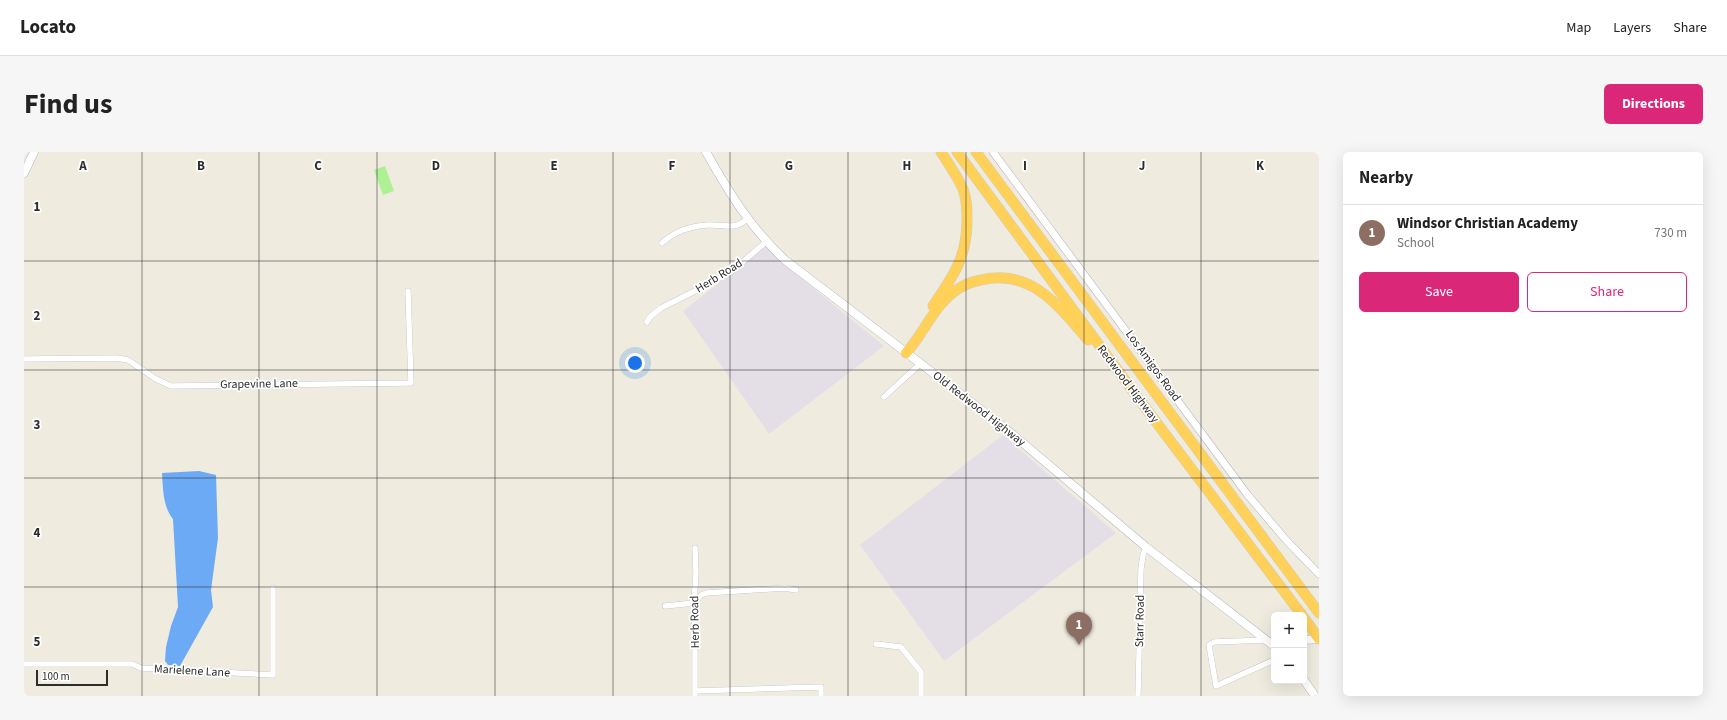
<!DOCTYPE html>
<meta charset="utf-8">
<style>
:root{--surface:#fff;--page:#f6f6f6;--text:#222;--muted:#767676;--line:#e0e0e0;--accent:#db2777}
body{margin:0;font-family:"Source Sans 3",sans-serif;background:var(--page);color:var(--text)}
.controls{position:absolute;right:12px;bottom:12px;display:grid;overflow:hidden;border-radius:6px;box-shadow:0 4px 16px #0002}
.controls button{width:36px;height:36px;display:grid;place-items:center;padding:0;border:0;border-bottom:1px solid var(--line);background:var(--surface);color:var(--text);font:20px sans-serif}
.scale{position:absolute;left:12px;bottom:10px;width:72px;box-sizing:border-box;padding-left:4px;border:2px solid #2d2d2d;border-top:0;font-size:11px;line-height:14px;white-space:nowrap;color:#2d2d2d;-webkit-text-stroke:3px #fff;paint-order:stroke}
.you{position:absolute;left:611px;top:211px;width:14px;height:14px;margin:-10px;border:3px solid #fff;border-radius:50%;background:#1a73e8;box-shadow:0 0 0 6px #1a73e833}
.badge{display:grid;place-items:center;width:26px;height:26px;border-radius:50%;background:var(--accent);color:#fff;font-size:13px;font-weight:700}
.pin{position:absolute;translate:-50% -33px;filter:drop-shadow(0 1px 2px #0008)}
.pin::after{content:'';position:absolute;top:21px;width:14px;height:12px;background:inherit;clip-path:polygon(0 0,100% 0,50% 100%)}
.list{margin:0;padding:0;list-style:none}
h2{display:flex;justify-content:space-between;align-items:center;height:52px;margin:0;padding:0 16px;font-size:17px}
h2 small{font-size:13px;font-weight:400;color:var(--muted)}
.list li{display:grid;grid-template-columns:26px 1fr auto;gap:12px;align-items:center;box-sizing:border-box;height:56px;padding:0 16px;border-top:1px solid var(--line)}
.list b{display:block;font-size:15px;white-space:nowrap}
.list p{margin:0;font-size:13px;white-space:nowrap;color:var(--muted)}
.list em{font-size:13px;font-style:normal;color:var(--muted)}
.actions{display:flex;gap:8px;padding:12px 16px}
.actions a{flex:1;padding:9px 0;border:1px solid var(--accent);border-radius:6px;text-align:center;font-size:14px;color:var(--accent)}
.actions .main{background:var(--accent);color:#fff}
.map{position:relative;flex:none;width:1295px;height:544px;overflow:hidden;border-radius:6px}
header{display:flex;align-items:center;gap:24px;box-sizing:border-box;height:56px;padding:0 20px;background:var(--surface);border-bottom:1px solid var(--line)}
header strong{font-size:19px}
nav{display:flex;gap:22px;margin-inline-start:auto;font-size:14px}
.intro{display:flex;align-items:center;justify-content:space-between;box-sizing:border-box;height:96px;padding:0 24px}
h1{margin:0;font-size:28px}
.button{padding:10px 18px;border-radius:6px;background:var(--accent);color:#fff;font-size:14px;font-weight:700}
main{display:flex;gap:24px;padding:0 24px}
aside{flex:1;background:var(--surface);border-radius:6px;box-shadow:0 4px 16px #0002}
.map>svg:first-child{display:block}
.industrial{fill:#e4dfe7}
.pitch{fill:#aef094}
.water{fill:#6caaf6}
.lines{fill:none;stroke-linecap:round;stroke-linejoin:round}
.minor-casing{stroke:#b3b3c1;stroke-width:6}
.tertiary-casing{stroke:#b3b3c1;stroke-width:8}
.secondary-casing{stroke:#b3b3c1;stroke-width:9}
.motorway-casing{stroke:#cdcdcd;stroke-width:11}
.minor{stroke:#fff;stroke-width:5.5}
.tertiary{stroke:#fff;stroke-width:7}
.secondary{stroke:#fff;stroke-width:8}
.motorway{stroke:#ffd159;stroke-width:10}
.grid{fill:none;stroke:#2d2d2d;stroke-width:1;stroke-opacity:0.55}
.labels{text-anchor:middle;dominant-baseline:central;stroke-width:3.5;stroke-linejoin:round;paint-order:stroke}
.street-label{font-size:12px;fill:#2d2d2d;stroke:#fff}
.grid-label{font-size:13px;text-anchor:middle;font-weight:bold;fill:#2d2d2d;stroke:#fff;stroke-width:3.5;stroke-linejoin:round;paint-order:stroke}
</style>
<header>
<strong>Locato</strong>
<nav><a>Map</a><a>Layers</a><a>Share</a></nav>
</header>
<div class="intro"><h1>Find us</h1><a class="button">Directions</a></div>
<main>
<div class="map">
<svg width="1295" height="544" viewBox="0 0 1295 544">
<rect width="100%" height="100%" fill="#efecdf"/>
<path class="industrial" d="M742 94 767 118 860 194 745 282 659 159Z
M979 283 1092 381 920 509 836 393Z"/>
<path class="pitch" d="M361 14 370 39 359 43 350 18Z"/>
<path class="water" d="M175 319 192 323 194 386 187 438 189 455 156 514 144 513 141 509 142 495 147 474 154 455 149 367C139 355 139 337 138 321Z"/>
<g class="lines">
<defs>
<path id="minor" d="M638 91C651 79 666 74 684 73 700 72 710 79 723 67
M623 170 626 165 637 156 677 136 708 119 742 90
M0 207 93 206 104 208 132 227 147 234 387 231 384 139
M860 245 896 212
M671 396 672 420 670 451 671 481V544
M641 454 670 451 677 443 682 441 761 436 772 438
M1242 488 1190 490 1185 493 1192 534 1250 508
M852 492 877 495 897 520V544
M0 512H108L117 516 249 523V436
M671 539 797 535V544
M1114 544 1117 417 1119 403 1122 395"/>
<path id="tertiary" d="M969 0 1223 342 1262 388 1295 422"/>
<path id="secondary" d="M682 0C706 42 725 74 761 108L981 276 1122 395 1250 494
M0 21 10 0
M1280 488 1295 487
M1280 528 1291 544"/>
<path id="motorway" d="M933 0 1120 254 1278 463
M952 0 1295 461
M909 154C929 124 943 106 943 68 943 57 943 47 939 37 933 24 925 12 917 0
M882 201C896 186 904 167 918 151 928 139 941 131 957 128 1007 116 1035 154 1064 188
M1280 466 1295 487"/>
</defs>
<use href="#minor" class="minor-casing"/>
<use href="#tertiary" class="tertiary-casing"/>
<use href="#secondary" class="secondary-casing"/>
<use href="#motorway" class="motorway-casing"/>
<use href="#minor" class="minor"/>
<use href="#tertiary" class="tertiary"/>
<use href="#secondary" class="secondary"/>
<use href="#motorway" class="motorway"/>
</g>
<path class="grid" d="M118 0V544M235 0V544M353 0V544M471 0V544M589 0V544M706 0V544M824 0V544M942 0V544M1060 0V544M1177 0V544M0 109H1295M0 218H1295M0 326H1295M0 435H1295"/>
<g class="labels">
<g class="street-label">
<text transform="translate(695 124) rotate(-32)">Herb Road</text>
<text transform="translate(1129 214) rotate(54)">Los Amigos Road</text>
<text transform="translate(235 232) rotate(-1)">Grapevine Lane</text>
<text transform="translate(1104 232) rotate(53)">Redwood Highway</text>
<text transform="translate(955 257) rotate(38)">Old Redwood Highway</text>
<text transform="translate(1116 469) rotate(-89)">Starr Road</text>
<text transform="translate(671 470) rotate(-91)">Herb Road</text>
<text transform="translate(168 519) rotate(3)">Marielene Lane</text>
</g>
</g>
<g class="grid-label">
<text x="59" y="18">A</text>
<text x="177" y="18">B</text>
<text x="294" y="18">C</text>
<text x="412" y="18">D</text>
<text x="530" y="18">E</text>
<text x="648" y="18">F</text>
<text x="765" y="18">G</text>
<text x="883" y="18">H</text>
<text x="1001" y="18">I</text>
<text x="1118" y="18">J</text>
<text x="1236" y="18">K</text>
<text x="13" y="59">1</text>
<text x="13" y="168">2</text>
<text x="13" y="277">3</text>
<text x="13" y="385">4</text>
<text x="13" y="494">5</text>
</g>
</svg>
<div class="controls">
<button>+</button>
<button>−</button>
</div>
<div class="scale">100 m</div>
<div class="you"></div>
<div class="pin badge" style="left:1055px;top:493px;background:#8d6e63">1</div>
</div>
<aside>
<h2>Nearby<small></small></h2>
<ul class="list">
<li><span class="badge" style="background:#8d6e63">1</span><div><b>Windsor Christian Academy</b><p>School</p></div><em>730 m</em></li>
</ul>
<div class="actions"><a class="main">Save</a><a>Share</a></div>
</aside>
</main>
